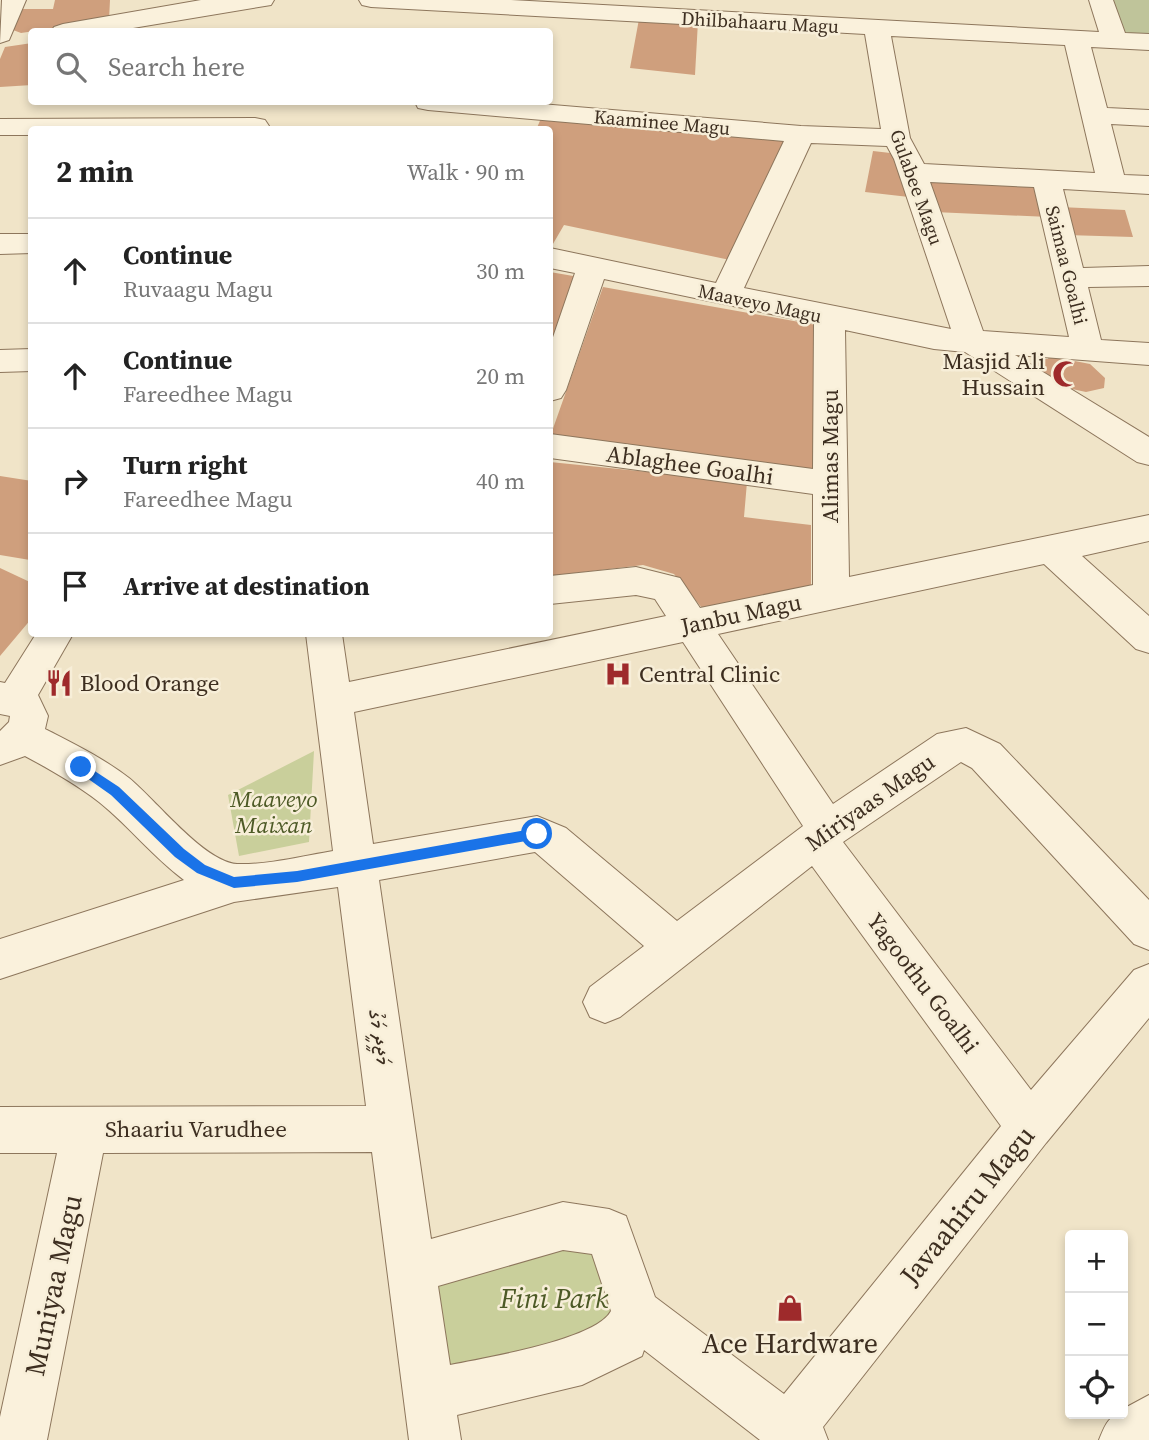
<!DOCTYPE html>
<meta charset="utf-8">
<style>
:root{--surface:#fff;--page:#f6f6f6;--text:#222;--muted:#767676;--line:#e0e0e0}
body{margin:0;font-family:"Source Serif 4","Noto Sans Thaana",serif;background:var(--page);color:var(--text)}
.controls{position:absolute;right:21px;bottom:21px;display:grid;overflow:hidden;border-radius:7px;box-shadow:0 4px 10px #0003}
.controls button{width:63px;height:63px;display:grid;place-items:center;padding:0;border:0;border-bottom:2px solid var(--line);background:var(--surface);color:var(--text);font:35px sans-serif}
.stop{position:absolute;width:21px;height:21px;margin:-16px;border:5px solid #1a73e8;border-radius:50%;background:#fff}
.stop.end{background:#1a73e8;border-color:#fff;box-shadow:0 2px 7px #0008}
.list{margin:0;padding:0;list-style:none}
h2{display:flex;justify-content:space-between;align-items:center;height:91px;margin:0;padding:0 28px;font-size:30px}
h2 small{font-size:23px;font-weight:400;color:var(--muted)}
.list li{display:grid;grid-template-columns:46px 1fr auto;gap:21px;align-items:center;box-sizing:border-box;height:105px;padding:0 28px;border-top:2px solid var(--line)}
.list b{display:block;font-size:26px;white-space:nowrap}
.list p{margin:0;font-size:23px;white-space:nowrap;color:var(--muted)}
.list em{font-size:23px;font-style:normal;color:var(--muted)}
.icon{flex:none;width:38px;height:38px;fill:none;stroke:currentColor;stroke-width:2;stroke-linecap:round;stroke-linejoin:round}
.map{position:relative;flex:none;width:1149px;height:1440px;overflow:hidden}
.search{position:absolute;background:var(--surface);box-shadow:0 4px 10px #0003;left:28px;top:28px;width:525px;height:77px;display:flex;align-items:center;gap:18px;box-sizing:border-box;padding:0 24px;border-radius:7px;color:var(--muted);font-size:26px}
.panel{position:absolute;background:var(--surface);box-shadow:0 4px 10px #0003;left:28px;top:126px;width:525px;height:511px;border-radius:7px}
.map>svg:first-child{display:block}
.green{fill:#c9cf9b}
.cemetery{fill:#bfc49a}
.building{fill:#cf9f7d}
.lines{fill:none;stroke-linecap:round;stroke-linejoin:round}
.minor-casing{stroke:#8d765c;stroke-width:2}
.minor{fill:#faf1dc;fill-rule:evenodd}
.route{fill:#1a73e8}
.labels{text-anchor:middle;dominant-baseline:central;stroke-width:5;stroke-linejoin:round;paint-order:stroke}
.far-street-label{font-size:19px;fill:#3d2e20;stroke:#f7eed8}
.poi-label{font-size:23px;fill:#3d2e20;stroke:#f7eed8;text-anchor:start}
.street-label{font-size:23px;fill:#3d2e20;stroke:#f7eed8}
.park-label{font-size:23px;font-style:italic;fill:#4d5a26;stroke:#f7eed8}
.near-street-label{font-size:28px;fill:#3d2e20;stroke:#f7eed8}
.near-park-label{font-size:28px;font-style:italic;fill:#4d5a26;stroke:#f7eed8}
.near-poi-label{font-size:28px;fill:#3d2e20;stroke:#f7eed8}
</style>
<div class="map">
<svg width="1149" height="1440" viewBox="0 0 1149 1440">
<rect width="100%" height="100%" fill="#f0e4c8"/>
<path class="green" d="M314 751 309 842 239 856 228 795Z
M609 1233 636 1313 429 1396 411 1269Z"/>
<path class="cemetery" d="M1101 0H1149V42L1115 40Z"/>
<path class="building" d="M55 0H110L109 20 21 33 13 30 17 9H53Z
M639 19 698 21 695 75 630 68Z
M32 43V85L0 87V59L5 47Z
M542 116 790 137 730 260 564 225 550 249V130H536Z
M873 151 899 154 909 197 865 192Z
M929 179 1031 184 1038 188 1049 217 934 212Z
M1060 207 1125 210 1133 237 1066 235Z
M550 272 579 277 550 346Z
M603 287 816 325 817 472 550 437Z
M1049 356 1090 364 1105 378 1104 388 1086 392 1044 383 1028 365 1038 359H1048Z
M550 462 747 482 744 517 811 525V588L702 608 674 574 643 565 550 576Z
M0 476 32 481 30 560 0 555Z
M0 568 32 583V618L0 656Z"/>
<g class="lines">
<defs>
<path id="minor" d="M2 0H26L9 40 0 43Z
M201 0H274L271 5 109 32H51L54 27 63 24Z
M359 0H511L1099 32 1089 0H1113L1125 33 1149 34V50L1091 47 1107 108 1149 110V126L1111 124 1124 175 1149 176V194L1063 189 1083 268 1149 266V286L1088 287 1101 340 1149 343V365L1015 355 1149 437V465L1137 462 965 352 934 349 845 330 849 577 1149 515V541L1082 556 1149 616V653L1136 649 1044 564 718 634 833 804 937 734 966 728 1000 744 1149 900V950L1134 944 972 768 961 762 843 842 1031 1090 1134 970 1149 964V1018L1046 1143 823 1427 828 1440H760L644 1350 642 1356 582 1385 457 1415 461 1440H409L372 1152 103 1153 47 1440H0V1417L57 1153H0V1107L366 1106 338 887 234 902 0 979V939L184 880C153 857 129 826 99 802 76 784 51 770 25 756L0 765V731L9 722 10 716 0 714V682L5 683 36 634H73L38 695 48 716 45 729C74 744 103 758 129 778 155 799 204 862 237 864 268 865 303 856 333 851L306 634H342L349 682 666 616 655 599 636 595 550 604V576L636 567 680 578 700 608 813 585V494L550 458V434L813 469 814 323 604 279 566 390 561 398 550 401V346L575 273 550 268V248L716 283 784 141 428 110 418 108 415 102H517L801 126 881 129 865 34 371 7 362 5ZM891 36 1065 45 1095 173 924 164 910 138ZM811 143 887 146 894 159 951 329 744 288ZM930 182 1034 187 1069 337 983 331ZM683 642 803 826 677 921 566 828 537 816 373 844 354 712ZM535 852 644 946 590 987 583 1002 590 1017 605 1023 620 1017 812 866 1001 1126 784 1394 655 1297 626 1216 609 1209 563 1202 431 1239 379 880ZM563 1250 592 1254 611 1311C596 1340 484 1358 450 1365L438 1286Z
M255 118 265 120 269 126 266 130H32V135H0V119Z
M0 234H32V253L0 254Z
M32 349V371L0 372V350Z
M1149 1395V1440H1099C1104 1428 1108 1414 1123 1414V1409Z"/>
</defs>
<use href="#minor" class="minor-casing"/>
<use href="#minor" class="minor"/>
</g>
<path class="route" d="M81 762 119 787 184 849 205 865 234 877 297 871 537 828 543 834 537 839 297 882 234 888 197 873 175 857 111 795 77 771V764Z"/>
<defs>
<symbol id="mosque-bare" viewBox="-9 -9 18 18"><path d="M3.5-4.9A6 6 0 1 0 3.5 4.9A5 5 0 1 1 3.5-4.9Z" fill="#9e2a2b" stroke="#f7eed8" stroke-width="2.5" paint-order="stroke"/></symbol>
<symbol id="hospital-bare" viewBox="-9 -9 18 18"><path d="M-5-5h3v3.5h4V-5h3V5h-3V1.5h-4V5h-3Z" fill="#9e2a2b" stroke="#f7eed8" stroke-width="2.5" paint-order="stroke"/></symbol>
<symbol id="restaurant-bare" viewBox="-9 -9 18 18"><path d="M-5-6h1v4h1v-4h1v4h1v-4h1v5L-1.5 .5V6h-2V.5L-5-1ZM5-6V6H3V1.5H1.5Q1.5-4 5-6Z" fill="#9e2a2b" stroke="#f7eed8" stroke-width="2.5" paint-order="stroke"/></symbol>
<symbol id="shop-bare" viewBox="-9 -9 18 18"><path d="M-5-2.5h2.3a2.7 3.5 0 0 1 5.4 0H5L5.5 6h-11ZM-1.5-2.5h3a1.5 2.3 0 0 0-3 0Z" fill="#9e2a2b" stroke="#f7eed8" stroke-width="2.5" paint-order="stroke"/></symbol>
</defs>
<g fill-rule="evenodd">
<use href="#mosque-bare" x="1047" y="355" width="38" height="38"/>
<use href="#hospital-bare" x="599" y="655" width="38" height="38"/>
<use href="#restaurant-bare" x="40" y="664" width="38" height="38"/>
<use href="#shop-bare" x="771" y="1289" width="38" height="38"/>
</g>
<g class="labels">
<g class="far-street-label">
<text transform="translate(760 22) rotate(3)">Dhilbahaaru Magu</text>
<text transform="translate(662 122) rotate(5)">Kaaminee Magu</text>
<text transform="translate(917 187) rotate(70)">Gulabee Magu</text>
<text transform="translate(1067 265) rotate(76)">Saimaa Goalhi</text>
<text transform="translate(760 303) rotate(12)">Maaveyo Magu</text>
</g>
<g class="poi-label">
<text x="1045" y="361" text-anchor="end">Masjid Ali<tspan x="1045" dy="26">Hussain</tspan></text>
<text x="639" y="674">Central Clinic</text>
<text x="80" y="683">Blood Orange</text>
</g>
<g class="street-label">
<text transform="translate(830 456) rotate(-90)">Alimas Magu</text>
<text transform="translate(690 465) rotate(8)">Ablaghee Goalhi</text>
<text transform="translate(741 614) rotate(-12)">Janbu Magu</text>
<text transform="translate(870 802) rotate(-35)">Miriyaas Magu</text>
<text transform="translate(923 983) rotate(53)">Yagoothu Goalhi</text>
<text transform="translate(380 1037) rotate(82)">މަޖީދީ މަގު</text>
<text x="196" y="1129">Shaariu Varudhee</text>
</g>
<g class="park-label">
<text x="274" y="799">Maaveyo<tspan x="274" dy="26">Maixan</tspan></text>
</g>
<g class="near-street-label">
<text transform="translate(967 1205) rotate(-51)">Javaahiru Magu</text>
<text transform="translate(53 1285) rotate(-78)">Muniyaa Magu</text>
</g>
<g class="near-park-label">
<text x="554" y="1298">Fini Park</text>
</g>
<g class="near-poi-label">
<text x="790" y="1343">Ace Hardware</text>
</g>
</g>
</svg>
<div class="controls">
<button>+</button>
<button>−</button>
<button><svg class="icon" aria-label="locate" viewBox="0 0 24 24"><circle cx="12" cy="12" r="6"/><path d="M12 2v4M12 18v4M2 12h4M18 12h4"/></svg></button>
</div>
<div class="stop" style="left:537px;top:834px"></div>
<div class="stop end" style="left:81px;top:767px"></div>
<div class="search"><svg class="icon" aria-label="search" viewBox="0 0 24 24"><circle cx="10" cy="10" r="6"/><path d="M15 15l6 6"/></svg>Search here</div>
<section class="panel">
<h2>2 min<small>Walk · 90 m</small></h2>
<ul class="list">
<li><svg class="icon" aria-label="ahead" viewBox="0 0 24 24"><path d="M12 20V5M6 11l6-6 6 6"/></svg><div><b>Continue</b><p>Ruvaagu Magu</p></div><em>30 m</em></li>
<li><svg class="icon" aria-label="ahead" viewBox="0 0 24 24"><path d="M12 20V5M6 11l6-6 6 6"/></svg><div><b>Continue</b><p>Fareedhee Magu</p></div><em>20 m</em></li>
<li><svg class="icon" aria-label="right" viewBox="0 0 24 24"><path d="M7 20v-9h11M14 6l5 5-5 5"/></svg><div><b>Turn right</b><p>Fareedhee Magu</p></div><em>40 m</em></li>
<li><svg class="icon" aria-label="arrive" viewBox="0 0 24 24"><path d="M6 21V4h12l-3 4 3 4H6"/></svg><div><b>Arrive at destination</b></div></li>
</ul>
</section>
</div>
